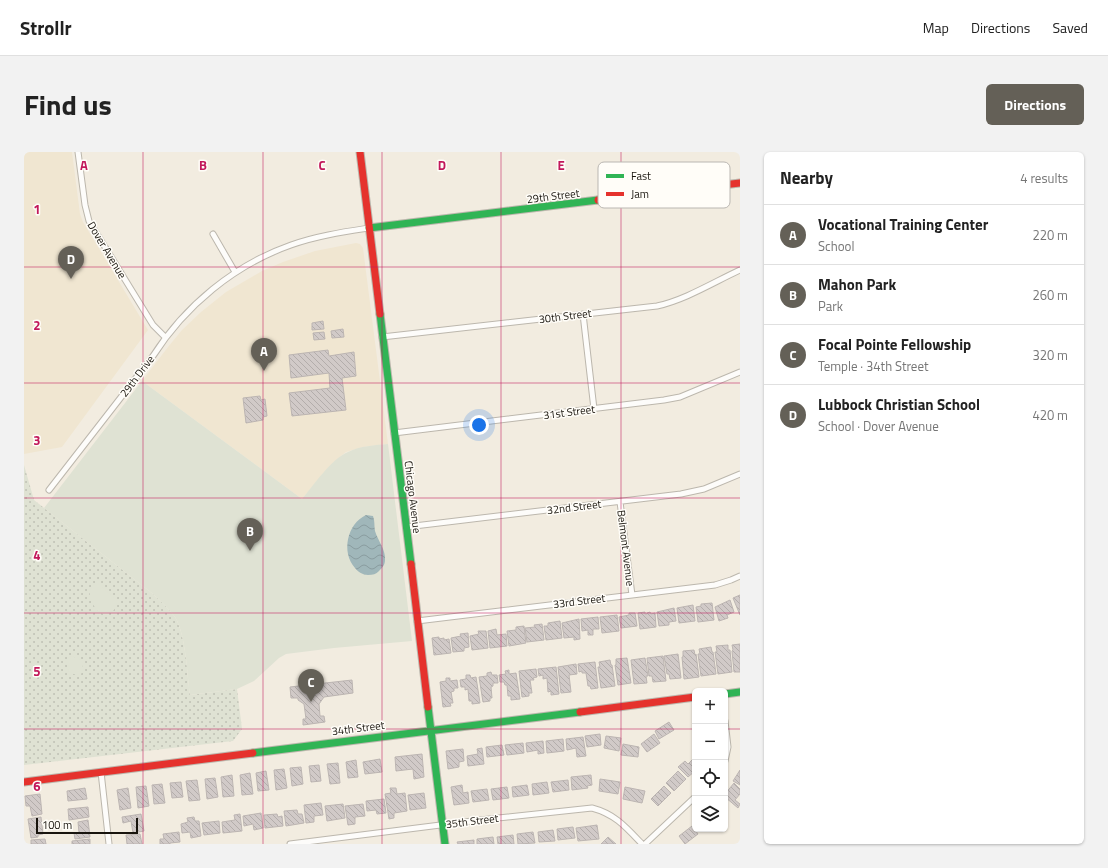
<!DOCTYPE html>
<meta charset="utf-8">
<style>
:root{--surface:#fff;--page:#f2f2f2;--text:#222;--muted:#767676;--line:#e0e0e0;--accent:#646057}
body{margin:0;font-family:"Titillium Web",sans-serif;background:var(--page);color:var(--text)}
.controls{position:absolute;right:12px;bottom:12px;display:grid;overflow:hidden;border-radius:6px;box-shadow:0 1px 3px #0004}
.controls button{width:36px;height:36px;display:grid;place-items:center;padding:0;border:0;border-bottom:1px solid var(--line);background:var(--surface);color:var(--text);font:20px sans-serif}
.scale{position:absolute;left:12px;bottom:10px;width:102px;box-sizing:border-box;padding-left:4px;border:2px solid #18140d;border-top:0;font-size:11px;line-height:14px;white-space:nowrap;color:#18140d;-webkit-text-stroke:3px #fffdf8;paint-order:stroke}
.you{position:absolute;left:455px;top:273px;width:14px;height:14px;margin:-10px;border:3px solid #fff;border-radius:50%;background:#1a73e8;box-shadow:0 0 0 6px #1a73e833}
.badge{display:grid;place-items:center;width:26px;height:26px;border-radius:50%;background:var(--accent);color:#fff;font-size:13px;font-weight:700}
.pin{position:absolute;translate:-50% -33px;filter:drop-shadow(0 1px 2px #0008)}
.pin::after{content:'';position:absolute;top:21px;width:14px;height:12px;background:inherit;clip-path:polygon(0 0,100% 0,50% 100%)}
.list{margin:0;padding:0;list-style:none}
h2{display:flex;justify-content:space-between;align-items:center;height:52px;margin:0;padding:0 16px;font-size:17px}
h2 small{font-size:13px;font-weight:400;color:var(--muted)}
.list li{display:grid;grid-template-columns:26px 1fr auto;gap:12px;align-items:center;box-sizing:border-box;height:60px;padding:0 16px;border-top:1px solid var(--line)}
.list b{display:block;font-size:15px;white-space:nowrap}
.list p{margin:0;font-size:13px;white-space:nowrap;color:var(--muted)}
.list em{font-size:13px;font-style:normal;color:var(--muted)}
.icon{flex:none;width:22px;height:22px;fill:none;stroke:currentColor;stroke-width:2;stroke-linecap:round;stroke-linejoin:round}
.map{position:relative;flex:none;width:716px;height:692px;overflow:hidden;border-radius:6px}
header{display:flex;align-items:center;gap:24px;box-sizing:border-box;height:56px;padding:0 20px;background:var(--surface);border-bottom:1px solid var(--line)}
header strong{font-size:19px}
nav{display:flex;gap:22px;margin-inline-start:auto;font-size:14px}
.intro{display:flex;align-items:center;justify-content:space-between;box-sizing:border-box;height:96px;padding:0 24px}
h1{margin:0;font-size:28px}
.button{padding:10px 18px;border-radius:6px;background:var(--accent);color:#fff;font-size:14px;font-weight:700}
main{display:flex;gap:24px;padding:0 24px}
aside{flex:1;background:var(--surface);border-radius:6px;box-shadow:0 1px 3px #0004}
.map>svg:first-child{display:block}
.built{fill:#f0e6d1}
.grass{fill:url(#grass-dots)}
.park{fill:#dfe2d3}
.water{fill:url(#water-waves)}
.building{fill:url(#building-back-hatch);stroke:#bcb5b2}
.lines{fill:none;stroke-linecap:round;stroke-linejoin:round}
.street-casing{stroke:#bcb7ad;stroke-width:7}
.fast-casing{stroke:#bcb7ad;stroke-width:9}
.jam-casing{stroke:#bcb7ad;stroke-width:9}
.street{stroke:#fdfcfa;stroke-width:5}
.fast{stroke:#30b455;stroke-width:7}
.jam{stroke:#e5322d;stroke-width:7}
.grid{fill:none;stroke:#c2185b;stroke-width:1;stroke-opacity:0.55}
.labels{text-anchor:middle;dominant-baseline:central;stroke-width:3;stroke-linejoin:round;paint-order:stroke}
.street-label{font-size:11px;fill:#18140d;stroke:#fffdf8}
.key{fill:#fffdf8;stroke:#bab7b2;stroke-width:1}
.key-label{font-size:11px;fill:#18140d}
.grid-label{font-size:13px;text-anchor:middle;font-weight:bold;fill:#c2185b;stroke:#fffdf8;stroke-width:3;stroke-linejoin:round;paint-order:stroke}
</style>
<header>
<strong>Strollr</strong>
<nav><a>Map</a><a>Directions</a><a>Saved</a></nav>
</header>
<div class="intro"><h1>Find us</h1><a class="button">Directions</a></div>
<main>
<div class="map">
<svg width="716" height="692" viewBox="0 0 716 692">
<defs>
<pattern id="grass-dots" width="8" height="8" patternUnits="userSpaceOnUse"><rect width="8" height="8" fill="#dfe2d3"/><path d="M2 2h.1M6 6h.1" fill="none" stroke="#bfc1b4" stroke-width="1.8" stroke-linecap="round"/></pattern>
<pattern id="water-waves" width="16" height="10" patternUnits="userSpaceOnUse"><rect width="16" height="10" fill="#a0b7ba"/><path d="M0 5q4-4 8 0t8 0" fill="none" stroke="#899c9f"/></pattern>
<pattern id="building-back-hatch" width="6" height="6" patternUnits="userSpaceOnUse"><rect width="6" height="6" fill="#d1cac8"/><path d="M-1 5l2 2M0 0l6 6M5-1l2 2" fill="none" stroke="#b3adab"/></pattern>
</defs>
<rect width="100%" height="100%" fill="#f2ece0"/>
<path class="built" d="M0 0H48L56 62 59 70 124 178 38 295 0 302Z
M332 91 336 92 339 96 364 292 339 295 322 300 317 304 305 315 278 347 118 229 144 195 158 178 177 160 202 140 238 119 259 110 291 99Z"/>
<path class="grass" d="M0 313 10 348 129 442C137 449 145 457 151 465 162 483 163 522 166 543L213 537 218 577 209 589 0 613Z"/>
<path class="park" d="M118 229 278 347C290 333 307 307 324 300 336 294 351 293 364 292L388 489 310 496 262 502 255 506 230 529 213 537 166 543C163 522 162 483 151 465 145 457 137 449 129 442L20 356Z
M70 433H76L92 448C94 458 85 465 76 461 71 458 64 444 66 438 66 437 68 435 70 433Z
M48 504 57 508 59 512 58 521C55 523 49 523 45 520L43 506Z"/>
<path class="water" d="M342 363 349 364C351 369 350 374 351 379 354 389 362 398 361 408 361 413 358 416 355 419 352 422 349 423 344 423 339 423 334 420 331 416 317 400 323 372 342 363Z"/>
<path class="building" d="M299 169 300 177 288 178V171Z
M319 177 320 185 308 186 307 179Z
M300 180 301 187 290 188 289 181Z
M304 198 305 204 330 200 332 224 318 226 322 258 268 264 265 241 306 236 305 221 267 226 265 203Z
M236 244 237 248 241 247 243 264 239 265V268L222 271 219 246Z
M716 443V463L709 446Z
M706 448 710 460 703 463 704 466 695 469 691 455Z
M688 451 690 468 674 470 672 455 677 454V452Z
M669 453 671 469 655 471 653 456Z
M650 456 652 469 645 470V473L635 474 633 460Z
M621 460V462H623V461L626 460 627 462 631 461 632 475 616 477 614 461Z
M605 461H611L613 474 597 476 595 465 605 463Z
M593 463 595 479 578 481 576 465Z
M574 465 575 477H569V483H564V478L558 479 557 467Z
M555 467 556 487 550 488V485L540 486 538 471Z
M536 469 538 486 522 488 520 474H524V471Z
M518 472 520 488 503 490 501 476 511 475 510 473Z
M500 474 502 491 485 494 483 479 492 478V475Z
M472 477 473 483 482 482 483 494 466 496 464 479Z
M454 479H462L464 496 448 498 446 484 455 482Z
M444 481 445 495 440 496V499L429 500 427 486 437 484 436 482Z
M415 485V487L420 486V488L425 487 427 501 410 503 408 486Z
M716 492V520H710L708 499 709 498 708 493Z
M704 493V498H706L708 520 694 522 691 500H693L692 494Z
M687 495 688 500H689L692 522 677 524 674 502H676L675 497Z
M670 498 671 503 672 502 675 525 660 527 658 505H659V499Z
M654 502 657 526 646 527 645 522H643L640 504Z
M639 504 642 529 629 530 628 524H625L623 506Z
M603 506 607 531 594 533 591 513H592V507Z
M621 506 624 524H622L623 531 610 532 607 508Z
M586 508 587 513H588L591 534 577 536 574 515H576L575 510Z
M571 510 574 536 567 537 566 534H564L562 521H558V519L555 520 554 512Z
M552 512 553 522 545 523 547 540 537 541 534 515Z
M532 515 535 542 527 543V539L524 540 523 526 519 527V523L515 524 514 517Z
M512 517 513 525 509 526 510 528H506L508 541H505V544L498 545 495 519Z
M485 518V522L492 521 496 547 487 548V544H484L483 533H481L480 530H476L475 523 482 522 481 519Z
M467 520 468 523H473L474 531H469V534L467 535 468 546H466V549L459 550 455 525 463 524V521Z
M442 523H446L447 526 452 525 456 551 448 552V549H445L444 537 441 538V535H437L436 528 442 527Z
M422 526H426V529L433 528 434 536H430V539L427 540 429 551H426L427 554 419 555 416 530 422 529Z
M328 528 329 541 300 545 295 552 296 564H300L301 570 279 573V567H282L280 552 274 548V546H267L266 535Z
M645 570 650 578 635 587 631 579Z
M576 582 577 593 563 595 561 584Z
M630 582 636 591 623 600 617 592Z
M582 584 597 586 595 599 580 596Z
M559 585 562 604 553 605 552 596 543 598 542 587Z
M539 587 540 599 523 601 522 589Z
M519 589 520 601 514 602V598L503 600 502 591Z
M499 591 500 601 483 603 481 593Z
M599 592 615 595 614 605 597 603Z
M478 593 480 603 463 605 462 595Z
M458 596 460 612 444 614 443 604 454 602 453 597Z
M439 597 440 609 435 610V615L424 617 422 599Z
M398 602 400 625 390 627 389 617 372 619 371 605Z
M356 607 358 620 341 622 339 610Z
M669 607 671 609V619L664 625 654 615 661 609 664 612Z
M332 608 334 625 324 626 322 610Z
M314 611 316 631 306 632 303 612Z
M295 613 297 629 287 630 285 614Z
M277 615 279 632 268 634 266 616Z
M260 617 263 636 252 638 250 618Z
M716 618V633L709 629Z
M242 619 245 638 234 639 232 621Z
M654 619 662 627 650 639 642 631Z
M226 621 229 642 218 643 216 623Z
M208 623 210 644 199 645 197 625Z
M567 623 568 633 563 634 564 636 548 638 547 625Z
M191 626 194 645 183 647 181 627Z
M576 627 596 630 594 642 575 639Z
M173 628 176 648 165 649 162 629Z
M544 628 545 638 529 640 527 630Z
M157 630 159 645 148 646 146 631Z
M523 630 525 641 509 643 508 632Z
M710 631 716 637V642L711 648 716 652 714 656 701 645V642Z
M138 632 141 651 130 652 128 633Z
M438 633 439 641 444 640 445 651 430 653 427 635Z
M503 633 505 643 489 645 488 635Z
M122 634 125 654 114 656 112 635Z
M640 634 647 641 634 654 627 647Z
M483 635 485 646 469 648 467 637Z
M601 635 621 639 618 651 599 647Z
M61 636 63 647 44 649 43 639Z
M104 636 107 656 96 658 93 638Z
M366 636H372L373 642 381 641 383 659 370 661V666L365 667 361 642 367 641Z
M463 637 465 648 449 650 447 639Z
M400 641 402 656 386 658 384 643Z
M16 642 18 662 8 664 6 654H2L1 644Z
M360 647 362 661 353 662 352 658 343 659 342 649Z
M297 651 299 663 290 664V670L282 671 280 653Z
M319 652 321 666 303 669 301 654Z
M339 652 341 664 331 665V672L324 673 321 654Z
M64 655 65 665 45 668 44 657Z
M273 658 274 662H278L280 671 262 674 260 659Z
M237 661 239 676 230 678 229 672 220 674 219 664Z
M117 662 120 679 109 681 107 669 99 671 98 665Z
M216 662 218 679 199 681 198 670 211 668 210 663Z
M253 662 254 665 258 664 259 674 241 676 240 663Z
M17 665 19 682 14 683V685L7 686 4 667Z
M170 665 171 669H175L177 684 167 686 166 680 158 681 157 672 164 670 163 666Z
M64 668 66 685 51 687 50 681H55L54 670Z
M195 669 196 681 180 683 178 671Z
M573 673 575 687 554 689 552 676Z
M668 674 674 682 661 692 655 684Z
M549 675 551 686 534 688 533 677Z
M529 678 531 689 515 690 514 680Z
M155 680 156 690 146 691V692H136V687H140L139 682Z
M509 680 511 691 494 692 493 682Z
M116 682 118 692H103L102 683Z
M489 683 490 692H474L473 685Z
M469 685 470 692H453V687Z
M584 685 592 692H577Z
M21 687 22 692H7V688Z
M66 687V692H48V689Z
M450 688V692H434L433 690Z"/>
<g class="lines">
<defs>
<path id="street" d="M54 0 61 53 65 69 129 173 141 185
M189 82 211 120
M559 162 570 257
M358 185 633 154C661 148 690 130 716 118
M370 281 640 248 656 245 716 220
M25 338 129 204C161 154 210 113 267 93 292 84 319 80 345 76
M596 350 608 443
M382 375 657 342 680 337 716 322
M393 469 691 433 707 428 716 424
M701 569 704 595 701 609
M77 620 85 692
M266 692 456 668 568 656C591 662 602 675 618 692
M621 692 671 645"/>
<path id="fast" d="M345 76 574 48
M356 162 387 412
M701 542 716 540
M404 555 421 692
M229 601 556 560"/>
<path id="jam" d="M336 0 356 162
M574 48 716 31
M387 412 404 555
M556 560 671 545
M0 630 229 601"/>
</defs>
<use href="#street" class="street-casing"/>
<use href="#fast" class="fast-casing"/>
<use href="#jam" class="jam-casing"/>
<use href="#street" class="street"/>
<use href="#fast" class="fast"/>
<use href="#jam" class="jam"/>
</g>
<path class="grid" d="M119 0V692M239 0V692M358 0V692M477 0V692M597 0V692M0 115H716M0 231H716M0 346H716M0 461H716M0 577H671M701 577H716"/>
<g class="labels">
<g class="street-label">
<text transform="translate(529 44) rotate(-7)">29th Street</text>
<text transform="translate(83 98) rotate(59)">Dover Avenue</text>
<text transform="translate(541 164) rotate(-7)">30th Street</text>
<text transform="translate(113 224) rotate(-53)">29th Drive</text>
<text transform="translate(545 260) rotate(-7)">31st Street</text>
<text transform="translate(389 345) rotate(83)">Chicago Avenue</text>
<text transform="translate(550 355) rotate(-7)">32nd Street</text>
<text transform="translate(602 396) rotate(83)">Belmont Avenue</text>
<text transform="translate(555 449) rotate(-7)">33rd Street</text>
<text transform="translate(334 576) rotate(-7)">34th Street</text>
<text transform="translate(448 669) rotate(-7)">35th Street</text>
</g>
</g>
<rect x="574" y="10" width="132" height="46" rx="6" class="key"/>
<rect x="582" y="22" width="18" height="4" fill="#30b455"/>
<rect x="582" y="40" width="18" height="4" fill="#e5322d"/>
<g class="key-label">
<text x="607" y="28">Fast</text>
<text x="607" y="46">Jam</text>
</g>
<g class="grid-label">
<text x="60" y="18">A</text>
<text x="179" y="18">B</text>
<text x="298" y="18">C</text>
<text x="418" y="18">D</text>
<text x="537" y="18">E</text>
<text x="13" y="62">1</text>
<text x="13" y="178">2</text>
<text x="13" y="293">3</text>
<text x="13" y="408">4</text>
<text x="13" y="524">5</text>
<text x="13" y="639">6</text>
</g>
</svg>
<div class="controls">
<button>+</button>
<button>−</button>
<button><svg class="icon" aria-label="locate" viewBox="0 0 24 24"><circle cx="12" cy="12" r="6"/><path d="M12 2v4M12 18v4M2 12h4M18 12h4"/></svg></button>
<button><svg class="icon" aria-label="layers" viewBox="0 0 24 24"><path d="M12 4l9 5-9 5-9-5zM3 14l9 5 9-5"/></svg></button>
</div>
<div class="scale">100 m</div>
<div class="you"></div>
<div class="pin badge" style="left:240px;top:219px">A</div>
<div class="pin badge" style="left:226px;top:399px">B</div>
<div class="pin badge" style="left:287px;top:550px">C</div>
<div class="pin badge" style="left:47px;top:127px">D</div>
</div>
<aside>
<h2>Nearby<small>4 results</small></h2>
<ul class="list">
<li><span class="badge">A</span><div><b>Vocational Training Center</b><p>School</p></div><em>220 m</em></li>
<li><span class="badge">B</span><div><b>Mahon Park</b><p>Park</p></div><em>260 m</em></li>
<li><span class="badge">C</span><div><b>Focal Pointe Fellowship</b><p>Temple · 34th Street</p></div><em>320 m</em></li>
<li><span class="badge">D</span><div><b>Lubbock Christian School</b><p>School · Dover Avenue</p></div><em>420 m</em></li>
</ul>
</aside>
</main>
